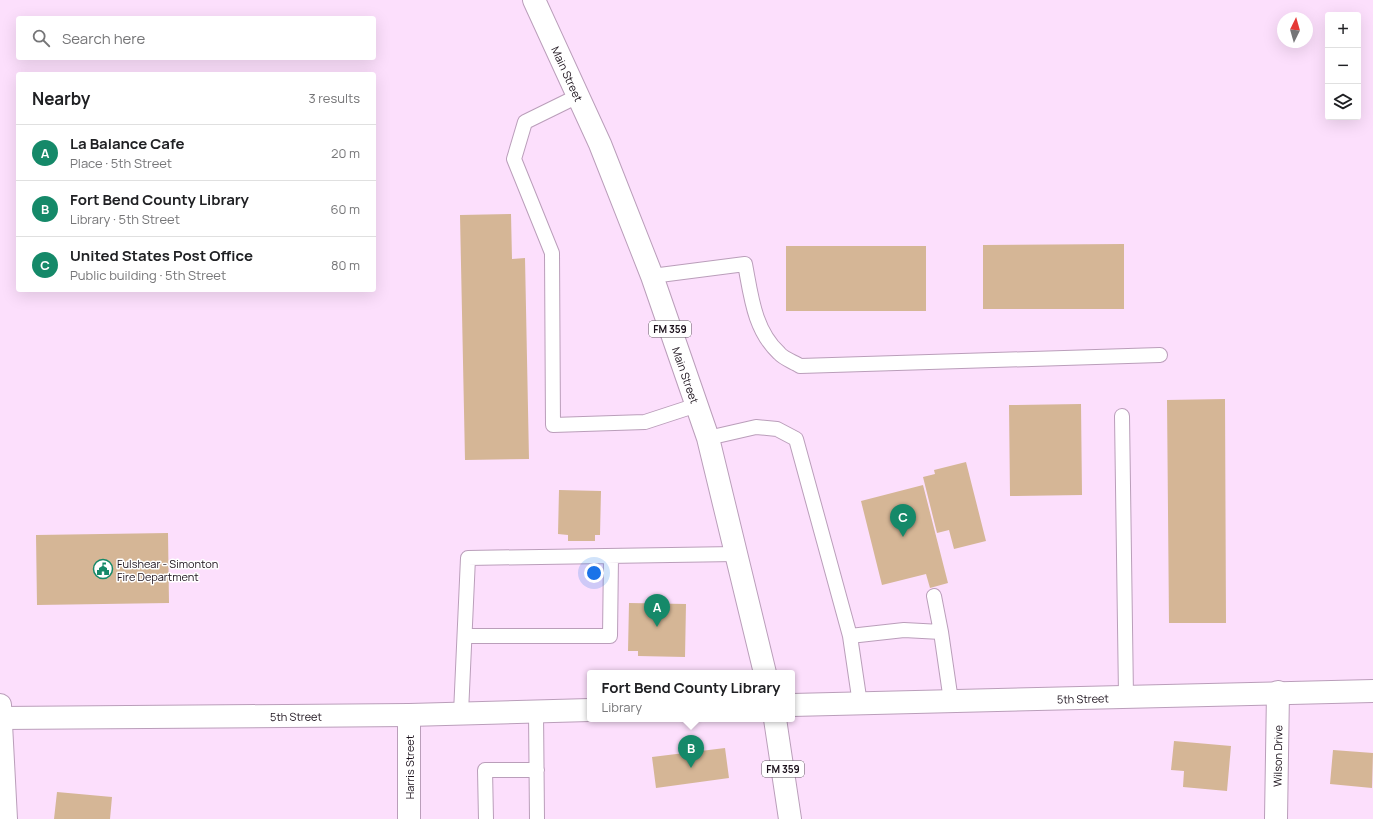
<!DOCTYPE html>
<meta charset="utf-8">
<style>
:root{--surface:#fff;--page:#f2f2f2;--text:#202124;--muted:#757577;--line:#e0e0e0;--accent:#158969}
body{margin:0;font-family:Manrope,sans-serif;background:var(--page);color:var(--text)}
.controls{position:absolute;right:12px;top:12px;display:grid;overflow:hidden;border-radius:4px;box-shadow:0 4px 16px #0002}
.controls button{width:36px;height:36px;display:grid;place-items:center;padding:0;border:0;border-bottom:1px solid var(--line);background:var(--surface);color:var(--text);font:20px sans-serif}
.compass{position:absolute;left:1277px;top:12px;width:36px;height:36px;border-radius:50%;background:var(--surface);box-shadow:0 4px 16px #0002;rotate:5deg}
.you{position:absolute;left:594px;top:573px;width:14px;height:14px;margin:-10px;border:3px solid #fff;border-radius:50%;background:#1a73e8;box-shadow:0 0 0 6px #1a73e833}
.badge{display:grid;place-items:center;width:26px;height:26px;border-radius:50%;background:var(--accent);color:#fff;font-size:13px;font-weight:700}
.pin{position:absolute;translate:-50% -33px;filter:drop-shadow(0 1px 2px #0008)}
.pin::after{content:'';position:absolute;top:21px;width:14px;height:12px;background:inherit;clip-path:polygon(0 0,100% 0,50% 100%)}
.popup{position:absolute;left:587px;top:670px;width:208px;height:52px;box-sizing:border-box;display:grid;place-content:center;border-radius:4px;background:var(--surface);filter:drop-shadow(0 1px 3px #0005);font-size:13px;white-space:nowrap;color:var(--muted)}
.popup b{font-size:15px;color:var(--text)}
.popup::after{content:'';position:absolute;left:50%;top:100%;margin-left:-8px;border:8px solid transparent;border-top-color:var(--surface)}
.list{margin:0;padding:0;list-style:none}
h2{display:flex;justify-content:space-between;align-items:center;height:52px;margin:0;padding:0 16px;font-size:17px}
h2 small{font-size:13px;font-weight:400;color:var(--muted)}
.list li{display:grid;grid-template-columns:26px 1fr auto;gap:12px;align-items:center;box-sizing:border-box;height:56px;padding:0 16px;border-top:1px solid var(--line)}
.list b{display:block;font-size:15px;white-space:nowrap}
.list p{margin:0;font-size:13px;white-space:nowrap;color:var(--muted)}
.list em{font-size:13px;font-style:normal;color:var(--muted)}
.icon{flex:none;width:22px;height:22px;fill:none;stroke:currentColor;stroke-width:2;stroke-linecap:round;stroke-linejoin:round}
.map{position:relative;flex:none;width:1373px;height:819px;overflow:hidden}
.search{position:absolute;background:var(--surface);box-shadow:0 4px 16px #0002;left:16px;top:16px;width:360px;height:44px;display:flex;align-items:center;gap:10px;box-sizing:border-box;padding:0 14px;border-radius:4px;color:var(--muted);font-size:15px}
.panel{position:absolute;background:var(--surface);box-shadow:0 4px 16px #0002;left:16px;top:72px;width:360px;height:220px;border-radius:4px}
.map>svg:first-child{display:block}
.building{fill:#d5b696}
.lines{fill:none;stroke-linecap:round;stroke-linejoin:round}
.service-casing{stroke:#ba9eba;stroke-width:16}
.minor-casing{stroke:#ba9eba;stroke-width:24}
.primary-casing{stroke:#ba9eba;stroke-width:24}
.service{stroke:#fff;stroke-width:14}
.minor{stroke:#fff;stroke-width:22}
.primary{stroke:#fff;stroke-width:22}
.labels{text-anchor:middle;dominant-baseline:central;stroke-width:3;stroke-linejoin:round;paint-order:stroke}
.shield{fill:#fff;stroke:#5f585f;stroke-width:1}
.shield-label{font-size:10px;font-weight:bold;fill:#1b111b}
.street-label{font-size:11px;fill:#1b111b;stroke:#fff}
.poi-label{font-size:11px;fill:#1b111b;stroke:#fff;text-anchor:start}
</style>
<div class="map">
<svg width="1373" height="819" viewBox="0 0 1373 819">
<rect width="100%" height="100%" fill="#fcdffc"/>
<path class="building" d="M511 214 512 259 525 258 529 459 465 460 460 215Z
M1124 244V309H983V245Z
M786 246H926V311H786Z
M1225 399 1226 623H1169L1167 400Z
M1081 404 1082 495 1010 496 1009 405Z
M966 462 986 541 954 549 949 530 937 533 923 477 935 474 934 470Z
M923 485 948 583 930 588 926 574 882 585 861 501Z
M559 490 601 491 600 535H595V541H568V535L558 534Z
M168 533 169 603 37 605 36 535Z
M629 603 686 604 685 657 638 656V651H628Z
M1174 741 1231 746 1227 791 1183 787 1184 771 1171 770Z
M725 748 729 778 656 788 652 757Z
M1333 750 1373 753 1372 788 1330 784Z
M57 792 112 797 110 819H54Z"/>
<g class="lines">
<defs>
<path id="service" d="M578 96 525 122 514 159 552 253 553 425 645 422 697 405
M652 276 745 264C751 295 754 330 779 353 784 359 794 362 800 366L1160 355
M1122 416 1126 696
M708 438 756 427 777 429 796 439 850 636 860 704
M934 596 941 632 951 701
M465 636H610L611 557
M850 636 904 630 941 632
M536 712 537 819
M461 713 468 558 736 554
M486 819 485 770H537"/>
<g id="minor">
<path d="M0 705 6 819"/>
<path id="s1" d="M792 705 1373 691"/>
<path id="s2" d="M1 718 409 715 590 710"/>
<path d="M409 819V715"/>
<path id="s3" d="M1276 819 1278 692"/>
</g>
<g id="primary">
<path id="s4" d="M534 0 600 144 652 276 708 438 765 673"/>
<path d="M775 719 790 819"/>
</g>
</defs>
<use href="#service" class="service-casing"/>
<use href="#minor" class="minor-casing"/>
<use href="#primary" class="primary-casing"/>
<use href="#service" class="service"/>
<use href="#minor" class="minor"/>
<use href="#primary" class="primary"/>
</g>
<defs>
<symbol id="civic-ring" viewBox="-11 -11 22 22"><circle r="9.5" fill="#fff" stroke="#158969" stroke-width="1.5"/><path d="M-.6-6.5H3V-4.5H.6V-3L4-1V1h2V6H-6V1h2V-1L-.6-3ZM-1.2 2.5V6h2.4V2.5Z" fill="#158969"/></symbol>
</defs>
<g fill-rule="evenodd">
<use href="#civic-ring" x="92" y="558" width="22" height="22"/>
</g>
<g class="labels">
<g class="shield">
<rect x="649" y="321" width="42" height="16" rx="3"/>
<rect x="762" y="761" width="42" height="16" rx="3"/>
</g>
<g class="shield-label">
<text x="670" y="329">FM 359</text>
<text x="783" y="769">FM 359</text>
</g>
<g class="street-label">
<text stroke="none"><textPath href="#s4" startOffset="81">Main Street</textPath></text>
<text stroke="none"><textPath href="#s4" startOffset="405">Main Street</textPath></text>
<text stroke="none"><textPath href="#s1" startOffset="291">5th Street</textPath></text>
<text stroke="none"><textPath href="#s2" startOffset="295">5th Street</textPath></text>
<text stroke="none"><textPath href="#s3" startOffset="63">Wilson Drive</textPath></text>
<text transform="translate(409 767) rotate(-90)">Harris Street</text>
</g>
<g class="poi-label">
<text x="117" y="563">Fulshear - Simonton<tspan x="117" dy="13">Fire Department</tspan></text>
</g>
</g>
</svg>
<div class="controls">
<button>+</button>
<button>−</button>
<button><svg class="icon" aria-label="layers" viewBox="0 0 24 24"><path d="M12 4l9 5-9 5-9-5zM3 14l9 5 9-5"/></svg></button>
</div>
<svg class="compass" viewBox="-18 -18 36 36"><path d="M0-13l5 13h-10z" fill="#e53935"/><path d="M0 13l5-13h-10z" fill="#757577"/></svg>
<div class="you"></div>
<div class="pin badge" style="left:657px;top:627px">A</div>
<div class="pin badge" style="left:691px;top:768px">B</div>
<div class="popup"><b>Fort Bend County Library</b>Library</div>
<div class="pin badge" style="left:903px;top:537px">C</div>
<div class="search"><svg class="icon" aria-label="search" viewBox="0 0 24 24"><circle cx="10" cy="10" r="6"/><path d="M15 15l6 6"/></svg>Search here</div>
<section class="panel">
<h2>Nearby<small>3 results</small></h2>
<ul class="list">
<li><span class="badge">A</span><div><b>La Balance Cafe</b><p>Place · 5th Street</p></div><em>20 m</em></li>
<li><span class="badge">B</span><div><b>Fort Bend County Library</b><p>Library · 5th Street</p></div><em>60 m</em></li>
<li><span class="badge">C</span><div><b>United States Post Office</b><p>Public building · 5th Street</p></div><em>80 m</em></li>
</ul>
</section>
</div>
